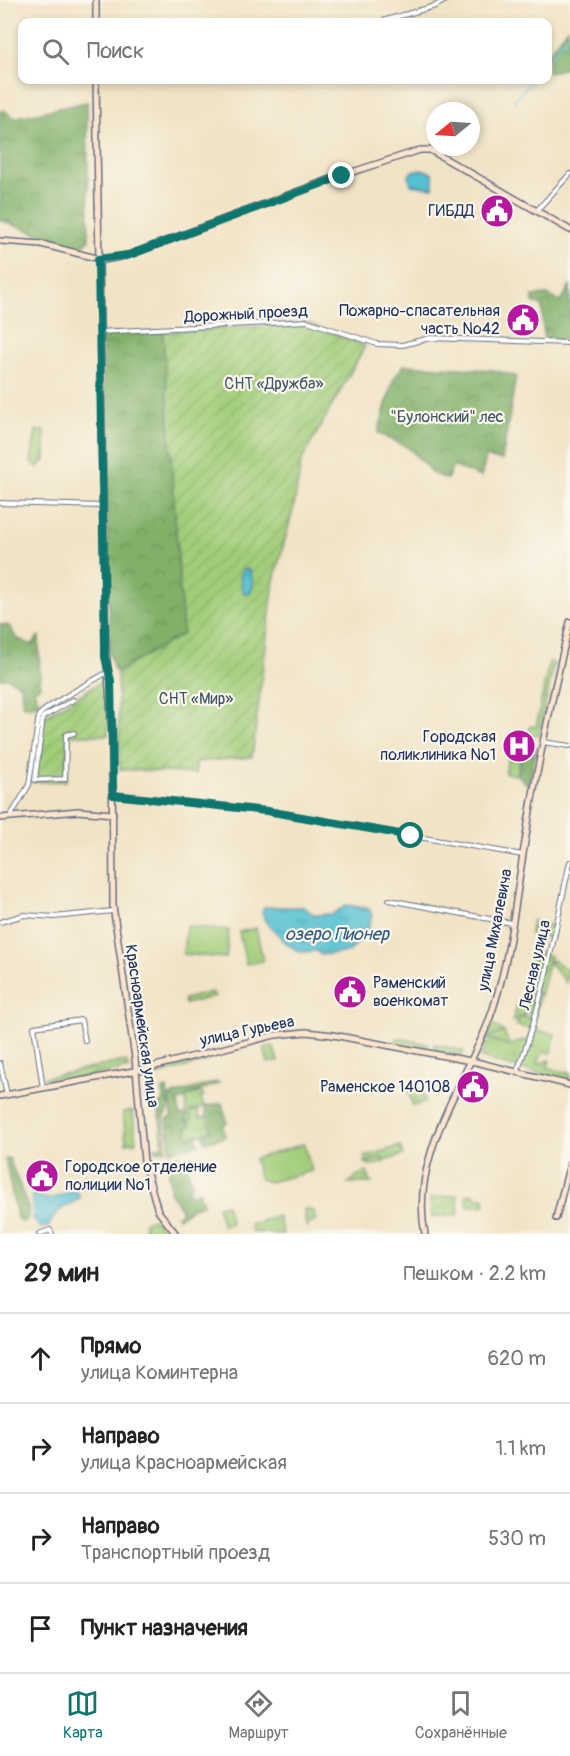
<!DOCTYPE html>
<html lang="ru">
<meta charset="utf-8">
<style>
:root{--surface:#fff;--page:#f6f6f6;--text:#222;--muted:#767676;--line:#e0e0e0;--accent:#0f766e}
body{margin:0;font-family:Pangolin,sans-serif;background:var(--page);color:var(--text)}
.compass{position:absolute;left:426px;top:102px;width:54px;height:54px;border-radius:50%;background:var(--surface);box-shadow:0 3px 9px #0003;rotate:252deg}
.stop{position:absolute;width:18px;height:18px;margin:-14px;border:4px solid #0f766e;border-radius:50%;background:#fff}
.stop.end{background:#0f766e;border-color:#fff;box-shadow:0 2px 6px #0008}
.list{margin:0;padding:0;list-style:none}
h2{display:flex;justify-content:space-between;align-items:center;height:78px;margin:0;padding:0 24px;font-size:26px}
h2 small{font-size:20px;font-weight:400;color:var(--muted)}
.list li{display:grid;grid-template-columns:39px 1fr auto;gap:18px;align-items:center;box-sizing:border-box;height:90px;padding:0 24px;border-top:2px solid var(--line)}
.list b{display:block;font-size:22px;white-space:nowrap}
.list p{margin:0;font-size:20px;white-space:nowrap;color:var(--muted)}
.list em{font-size:20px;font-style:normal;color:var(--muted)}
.icon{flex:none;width:33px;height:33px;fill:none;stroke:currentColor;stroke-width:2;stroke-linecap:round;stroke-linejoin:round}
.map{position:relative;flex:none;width:570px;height:1234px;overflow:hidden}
.search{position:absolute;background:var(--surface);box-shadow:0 3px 9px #0003;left:18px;right:18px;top:18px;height:66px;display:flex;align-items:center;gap:15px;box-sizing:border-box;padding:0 21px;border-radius:12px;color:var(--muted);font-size:22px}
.sheet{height:438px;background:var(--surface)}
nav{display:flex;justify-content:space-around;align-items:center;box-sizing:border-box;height:84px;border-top:2px solid var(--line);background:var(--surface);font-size:16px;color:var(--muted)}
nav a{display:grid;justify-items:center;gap:3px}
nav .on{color:var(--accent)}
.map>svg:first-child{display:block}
.grass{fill:url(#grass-tufts);stroke:#5e7e6c;stroke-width:1.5}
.forest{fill:url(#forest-crowns);stroke:#4e7064;stroke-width:1.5}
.park{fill:url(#park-crowns);stroke:#5e7e6c;stroke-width:1.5}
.garden{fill:url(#garden-furrows);stroke:#5e7e6c;stroke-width:1.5}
.pitch{fill:#a2cd79;stroke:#5e7e6c;stroke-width:1.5}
.water{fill:url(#water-ripples);stroke:#387898;stroke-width:1.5}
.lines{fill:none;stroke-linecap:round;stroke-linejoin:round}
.stream{stroke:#56c1d2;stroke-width:1.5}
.street-casing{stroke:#666e82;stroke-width:6}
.secondary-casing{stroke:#666e82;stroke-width:8}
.street{stroke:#fff;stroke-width:4}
.secondary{stroke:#fce5cf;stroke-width:5}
.route{stroke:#0f766e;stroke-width:8}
.labels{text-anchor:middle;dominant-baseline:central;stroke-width:4.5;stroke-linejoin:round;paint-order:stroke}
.poi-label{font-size:16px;fill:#1b2f5e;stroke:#fbf7ec;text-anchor:end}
.street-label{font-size:16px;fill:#1b2f5e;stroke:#fbf7ec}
.park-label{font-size:16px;fill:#3d5665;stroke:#fbf7ec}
.water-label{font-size:18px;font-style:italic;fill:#2d5b81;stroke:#fbf7ec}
</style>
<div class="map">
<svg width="570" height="1234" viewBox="0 0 570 1234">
<defs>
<pattern id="grass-tufts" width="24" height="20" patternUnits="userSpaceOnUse" patternTransform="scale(1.5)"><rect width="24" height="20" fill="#a2cd79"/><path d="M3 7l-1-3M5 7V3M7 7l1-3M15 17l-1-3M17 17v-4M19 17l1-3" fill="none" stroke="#8bb06b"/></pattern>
<pattern id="forest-crowns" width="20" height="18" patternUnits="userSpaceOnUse" patternTransform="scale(1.5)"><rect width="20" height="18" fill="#81b069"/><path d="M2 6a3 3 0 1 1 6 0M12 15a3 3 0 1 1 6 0" fill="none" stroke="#69905a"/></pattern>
<pattern id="park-crowns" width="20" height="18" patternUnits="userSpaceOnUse" patternTransform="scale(1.5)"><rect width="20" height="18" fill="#a2cd79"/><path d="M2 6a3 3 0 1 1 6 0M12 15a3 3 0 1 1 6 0" fill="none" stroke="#8bb06b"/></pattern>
<pattern id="garden-furrows" width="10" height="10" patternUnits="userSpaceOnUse" patternTransform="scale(1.5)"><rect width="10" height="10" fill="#a2cd79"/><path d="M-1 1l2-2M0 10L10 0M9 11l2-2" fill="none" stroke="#8bb06b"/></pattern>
<pattern id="water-ripples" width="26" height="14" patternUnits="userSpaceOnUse" patternTransform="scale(1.5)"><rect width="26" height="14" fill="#56c1d2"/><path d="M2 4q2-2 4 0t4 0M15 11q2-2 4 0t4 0" fill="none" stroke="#469dae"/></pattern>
</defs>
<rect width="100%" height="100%" fill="#fbf7ec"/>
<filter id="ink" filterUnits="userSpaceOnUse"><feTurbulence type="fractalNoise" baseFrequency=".0167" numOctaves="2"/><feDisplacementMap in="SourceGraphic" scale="12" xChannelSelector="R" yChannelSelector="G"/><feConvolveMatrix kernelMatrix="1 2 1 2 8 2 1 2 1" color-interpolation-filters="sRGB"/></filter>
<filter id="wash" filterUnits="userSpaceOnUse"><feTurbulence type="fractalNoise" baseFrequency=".008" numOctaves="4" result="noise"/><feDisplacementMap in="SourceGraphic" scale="24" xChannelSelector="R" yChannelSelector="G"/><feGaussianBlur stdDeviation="1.35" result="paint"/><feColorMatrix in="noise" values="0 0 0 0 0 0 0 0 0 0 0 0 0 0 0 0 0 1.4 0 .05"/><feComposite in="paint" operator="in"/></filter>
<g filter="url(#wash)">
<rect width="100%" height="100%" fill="#f1e3c5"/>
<path class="grass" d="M36 431H45V460L38 467 31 462Z
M549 662 554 663 539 735 533 734 531 742 526 745 530 726 536 727Z
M512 753 520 755 516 775 505 773 509 755Z
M532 952 550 956 541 992 522 1002 527 978 539 971Z
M530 1012 536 1013 532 1029 555 1034 551 1053 543 1052 537 1064 550 1060 548 1068 570 1073V1082L481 1058 492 1024 504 1032 488 1038 510 1046 522 1040 527 1041 532 1029 517 1026 519 1016 529 1018Z
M397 1038 428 1044 427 1051 396 1044Z
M434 1044 464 1051 461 1057 436 1052Z
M273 1046 278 1061 268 1063 264 1048Z
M204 1058 207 1061 141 1080 148 1073Z
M126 1061 128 1068 120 1070 49 1084 44 1078Z
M202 1092 204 1096 200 1098 205 1107 190 1111 192 1120 184 1123C188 1114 186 1103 186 1096Z
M366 1171 372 1183H348Z"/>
<path class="forest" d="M568 28 570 67 548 73V54Z
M87 102 89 240 80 249 0 220V111L4 110 14 118Z
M570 285V340L544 339 542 306 533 302V296L547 295 561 302Z
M163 332 183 634 117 672 114 670 110 656 102 334Z
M404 365 493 370 516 376 502 460 486 457 481 477 453 466 447 479 432 473 409 448 378 433 393 380Z
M0 624 9 626 16 638 32 645 39 636 40 686 34 690 39 702 30 707 22 704 21 685 8 678H0Z
M536 746 529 786 518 775 522 755Z
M215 1082 219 1083 187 1096V1099L178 1101 180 1115H188L185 1122 189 1121 191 1126 186 1128 189 1137 196 1135 199 1144 170 1151 167 1120 171 1117 170 1096Z
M167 1089 169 1105 164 1119 166 1150 156 1151 155 1147 163 1146 158 1103 164 1102 163 1090Z
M222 1103 227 1122 223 1126 225 1137 205 1142 203 1134 211 1131 205 1107Z
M181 1155 182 1159H185L192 1185 188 1187 190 1194 200 1192 203 1204 193 1207 179 1218 177 1216 182 1211 170 1191 168 1158Z
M9 1158 29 1210 27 1219 22 1222 17 1218 5 1159Z"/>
<path class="park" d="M532 921 555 926 552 938 530 934Z
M532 952 540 971 527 978Z
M553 960 568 970 566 983 549 962Z
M211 992 215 996 185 1004 184 999Z
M541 992 536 1013 526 1011 524 1017 519 1016 518 1022 512 1021 518 1004 521 1005 522 1002Z
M504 1032 510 1046 487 1038Z
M406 1085 422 1090 426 1102 413 1106Z
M198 1110 200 1118 208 1117 211 1131 189 1137 186 1127 191 1126 189 1121 192 1120 190 1112Z
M133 1111 136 1142 126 1143 123 1112Z
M400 1146 403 1155 384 1161 382 1158 383 1163 371 1166 365 1163 383 1157 366 1162 364 1157Z
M475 1194 476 1198 484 1197 485 1205 468 1207 466 1195Z
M457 1195 459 1214 432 1217 430 1198Z
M226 1204 231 1223 223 1226 217 1206Z
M304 1209 313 1211 316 1220 306 1227Z
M278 1216 283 1234 252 1232 250 1224Z
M154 1219 167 1234H146L144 1222Z"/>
<path class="garden" d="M308 323 365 346 301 462 294 506 274 580 252 757 196 762V774L120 769 117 672 183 634 163 332Z
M108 678V735H68L66 781 32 782 41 718Z"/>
<path class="pitch" d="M186 926 229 930 226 958 183 954Z
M256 928 263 961 246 964 239 932Z
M304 1144 312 1171 269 1182 260 1179 254 1159Z"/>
<path class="water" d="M425 170 433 174V188L411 185 409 175 413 171Z
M243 569 250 570C252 578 255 588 249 594L243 592 240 574Z
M347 905 369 909 372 915 367 932 349 952 320 955 317 951 301 952 288 945 267 923 262 912 264 907H303L315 915 333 914Z
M76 1190 80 1198 57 1212 48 1227 40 1228 33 1218 32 1195 51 1199Z"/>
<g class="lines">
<path class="stream" d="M548 60 570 32
M514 101 532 80"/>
</g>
</g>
<g filter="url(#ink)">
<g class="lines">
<defs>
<path id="street" d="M379 22 435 6 446 0
M537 210 570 174
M99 332 307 321 377 344 402 345 430 338 570 343
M0 503 102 506
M73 700 43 717 35 780 65 779 66 735 74 733
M543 742 570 746
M113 795 267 811 523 855
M10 817 29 785 39 715C46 706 94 680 108 672
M389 900 511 923
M0 922 24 915 54 917 113 911
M0 1063 7 1095
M517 1072C543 1004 554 933 570 862
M43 1088 34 1027 81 1020 85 1041
M39 1234 50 1230 52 1234"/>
<path id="secondary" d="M96 0V22
M96 80 105 631 112 731 113 906 135 1058 144 1162 158 1211 176 1234
M0 241 41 244 104 260 129 255 331 179 420 150H430L570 230
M0 818 78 811 113 814
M0 1096 144 1069 275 1035 306 1032 333 1035 476 1062 570 1085
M556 1218 570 1163
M425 1234C410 1162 459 1091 486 1028 510 969 515 899 526 836 537 764 553 693 570 622"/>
</defs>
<use href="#street" class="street-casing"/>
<use href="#secondary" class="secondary-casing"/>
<use href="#street" class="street"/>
<use href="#secondary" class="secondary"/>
</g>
</g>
<g class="lines" filter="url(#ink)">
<path class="route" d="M342 176 129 255 98 259 105 631V657L111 681 113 795 267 811 411 836"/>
</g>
<defs>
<symbol id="civic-disc" viewBox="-11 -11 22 22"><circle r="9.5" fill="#b5179e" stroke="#fbf7ec"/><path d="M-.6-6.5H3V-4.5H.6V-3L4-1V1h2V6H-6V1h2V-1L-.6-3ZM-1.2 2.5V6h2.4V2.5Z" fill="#fff"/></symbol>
<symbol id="hospital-disc" viewBox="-11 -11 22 22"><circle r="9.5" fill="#b5179e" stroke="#fbf7ec"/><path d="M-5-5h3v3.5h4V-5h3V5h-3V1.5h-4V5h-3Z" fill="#fff"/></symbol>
</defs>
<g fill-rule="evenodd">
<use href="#civic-disc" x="478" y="192" width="38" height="38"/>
<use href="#civic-disc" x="504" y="301" width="38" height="38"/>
<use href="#hospital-disc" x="500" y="727" width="38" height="38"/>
<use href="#civic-disc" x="331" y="973" width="38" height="38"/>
<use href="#civic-disc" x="454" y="1068" width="38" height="38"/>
<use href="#civic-disc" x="23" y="1157" width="38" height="38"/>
</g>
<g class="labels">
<g class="poi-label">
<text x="474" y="211">ГИБДД</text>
<text x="500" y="311">Пожарно-спасательная<tspan x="500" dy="18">часть №42</tspan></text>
<text x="496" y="737">Городская<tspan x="496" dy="18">поликлиника №1</tspan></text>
<text x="373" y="983" text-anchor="start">Раменский<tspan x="373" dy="18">военкомат</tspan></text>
<text x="450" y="1087">Раменское 140108</text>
<text x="65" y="1167" text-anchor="start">Городское отделение<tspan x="65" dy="18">полиции №1</tspan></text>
</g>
<g class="street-label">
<text transform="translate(246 314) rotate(-3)">Дорожный проезд</text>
<text transform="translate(495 930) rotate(-79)">улица Михалевича</text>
<text transform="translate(535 965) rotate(-77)">Лесная улица</text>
<text transform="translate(142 1026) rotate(82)">Красноармейская улица</text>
<text transform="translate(247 1031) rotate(-12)">улица Гурьева</text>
</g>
<g class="park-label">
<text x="274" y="384">СНТ «Дружба»</text>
<text x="447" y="417">"Булонский" лес</text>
<text x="196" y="699">СНТ «Мир»</text>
</g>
<g class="water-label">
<text x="337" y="934">озеро Пионер</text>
</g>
</g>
</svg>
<svg class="compass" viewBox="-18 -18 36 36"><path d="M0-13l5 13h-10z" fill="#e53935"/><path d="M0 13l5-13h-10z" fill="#767676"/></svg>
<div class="stop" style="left:411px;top:836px"></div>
<div class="stop end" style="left:342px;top:176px"></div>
<div class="search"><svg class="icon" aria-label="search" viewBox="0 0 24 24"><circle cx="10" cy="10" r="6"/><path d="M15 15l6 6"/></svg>Поиск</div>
</div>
<section class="sheet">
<h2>29 мин<small>Пешком · 2.2 km</small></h2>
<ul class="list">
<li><svg class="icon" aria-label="ahead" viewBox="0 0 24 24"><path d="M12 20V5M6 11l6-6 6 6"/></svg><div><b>Прямо</b><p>улица Коминтерна</p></div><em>620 m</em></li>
<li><svg class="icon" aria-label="right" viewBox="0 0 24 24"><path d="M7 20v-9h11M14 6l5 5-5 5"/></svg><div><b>Направо</b><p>улица Красноармейская</p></div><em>1.1 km</em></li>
<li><svg class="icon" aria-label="right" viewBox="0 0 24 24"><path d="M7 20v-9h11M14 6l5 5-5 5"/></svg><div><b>Направо</b><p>Транспортный проезд</p></div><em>530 m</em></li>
<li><svg class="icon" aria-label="arrive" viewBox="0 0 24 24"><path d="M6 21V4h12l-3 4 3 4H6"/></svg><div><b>Пункт назначения</b></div></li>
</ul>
</section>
<nav>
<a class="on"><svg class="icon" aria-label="map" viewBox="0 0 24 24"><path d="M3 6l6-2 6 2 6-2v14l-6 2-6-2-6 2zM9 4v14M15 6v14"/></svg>Карта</a>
<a><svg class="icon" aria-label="directions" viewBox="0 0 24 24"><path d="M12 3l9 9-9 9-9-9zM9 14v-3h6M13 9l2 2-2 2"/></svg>Маршрут</a>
<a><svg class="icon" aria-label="saved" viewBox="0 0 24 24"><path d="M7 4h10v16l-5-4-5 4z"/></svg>Сохранённые</a>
</nav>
